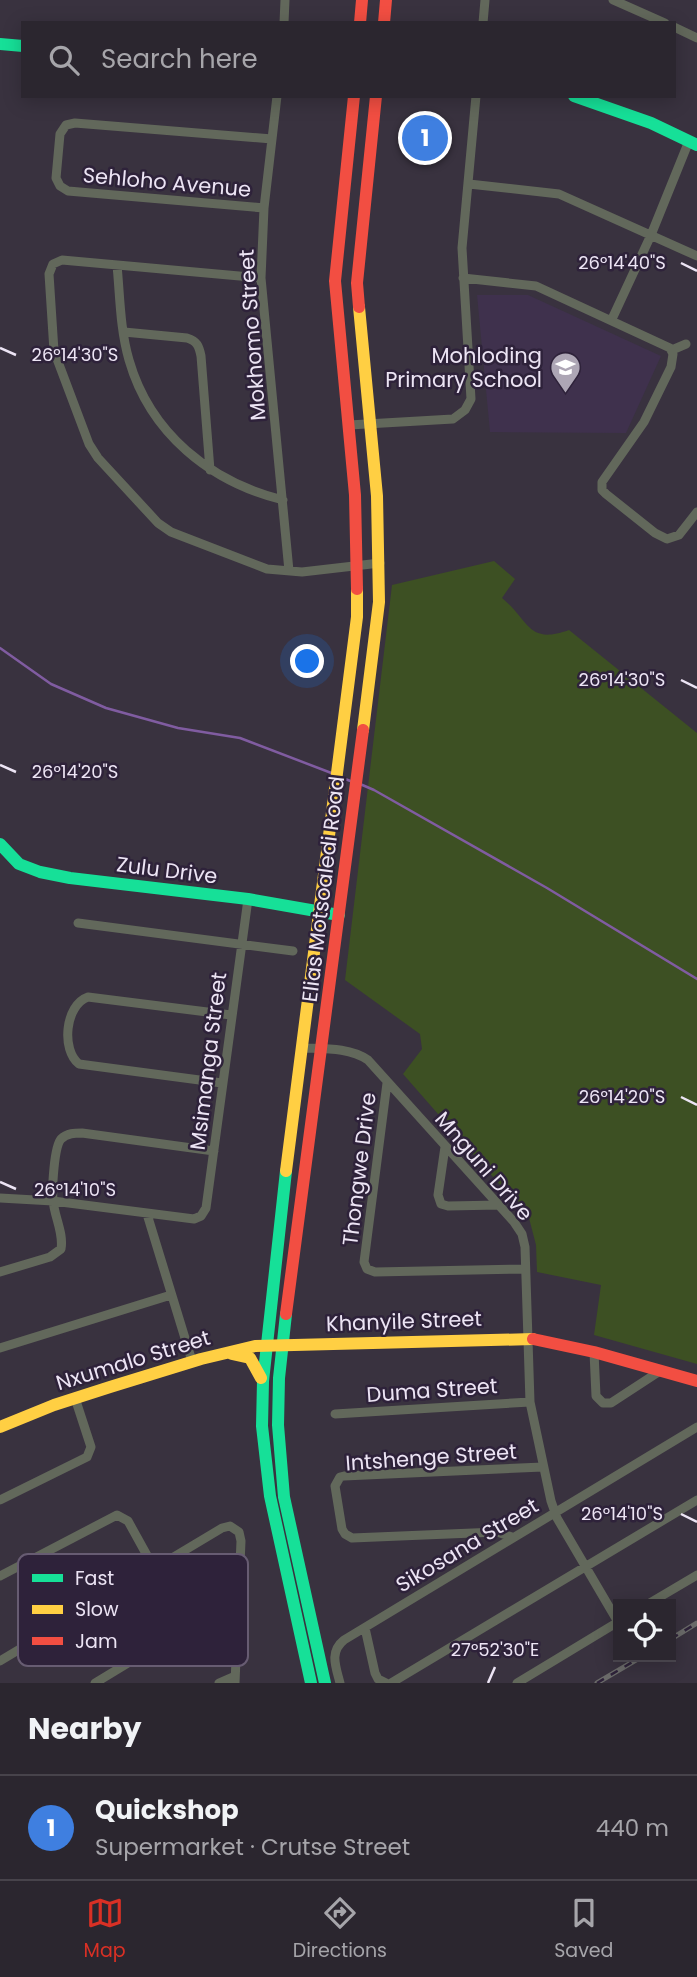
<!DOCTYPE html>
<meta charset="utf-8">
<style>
:root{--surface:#2b262f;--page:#37323b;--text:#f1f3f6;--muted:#a6a5aa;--line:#47434b;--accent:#d93025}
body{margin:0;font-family:Poppins,sans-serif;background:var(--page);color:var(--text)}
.controls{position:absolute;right:21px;bottom:21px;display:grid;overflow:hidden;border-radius:0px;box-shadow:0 4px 18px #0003}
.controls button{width:63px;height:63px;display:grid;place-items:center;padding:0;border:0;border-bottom:2px solid var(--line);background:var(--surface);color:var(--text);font:35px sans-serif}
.you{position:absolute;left:308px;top:662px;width:24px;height:24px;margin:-18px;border:5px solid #fff;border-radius:50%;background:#1a73e8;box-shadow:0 0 0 10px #1a73e833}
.badge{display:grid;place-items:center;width:46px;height:46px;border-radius:50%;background:var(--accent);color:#fff;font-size:23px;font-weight:700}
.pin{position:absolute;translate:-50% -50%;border:4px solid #fff;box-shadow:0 2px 7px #0006}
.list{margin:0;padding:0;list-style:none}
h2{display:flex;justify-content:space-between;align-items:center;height:91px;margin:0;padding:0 28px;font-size:30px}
h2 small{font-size:23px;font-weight:400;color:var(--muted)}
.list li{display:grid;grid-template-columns:46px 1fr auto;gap:21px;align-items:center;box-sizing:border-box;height:105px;padding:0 28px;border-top:2px solid var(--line)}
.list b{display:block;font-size:26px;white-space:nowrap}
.list p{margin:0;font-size:23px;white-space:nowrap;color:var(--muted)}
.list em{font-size:23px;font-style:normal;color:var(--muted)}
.icon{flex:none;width:38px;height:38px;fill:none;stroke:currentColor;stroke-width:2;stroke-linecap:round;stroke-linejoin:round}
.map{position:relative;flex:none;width:697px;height:1683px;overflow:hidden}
.search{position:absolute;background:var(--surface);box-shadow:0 4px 18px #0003;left:21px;right:21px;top:21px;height:77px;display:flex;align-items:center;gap:18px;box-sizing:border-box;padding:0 24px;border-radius:0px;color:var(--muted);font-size:26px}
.sheet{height:196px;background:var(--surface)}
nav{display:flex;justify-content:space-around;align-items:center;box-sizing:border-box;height:98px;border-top:2px solid var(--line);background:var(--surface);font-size:19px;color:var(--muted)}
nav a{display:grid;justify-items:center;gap:4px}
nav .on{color:var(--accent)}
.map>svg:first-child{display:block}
.built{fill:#3f314d}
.green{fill:#3d5023}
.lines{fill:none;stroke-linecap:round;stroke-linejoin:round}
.stream{stroke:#805ca1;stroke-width:2.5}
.street{stroke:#62685b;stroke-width:9}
.fast{stroke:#16e098;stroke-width:12}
.slow{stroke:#ffcf43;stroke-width:12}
.jam{stroke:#f24e42;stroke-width:12}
.rail-casing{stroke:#6b6b6a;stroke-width:5}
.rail{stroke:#2e223a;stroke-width:2.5;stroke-dasharray:8;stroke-linecap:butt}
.ticks{fill:none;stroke:#ece4f4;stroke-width:2.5}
.labels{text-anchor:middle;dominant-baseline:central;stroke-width:5;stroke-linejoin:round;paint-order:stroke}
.street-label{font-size:21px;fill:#ece4f4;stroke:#2e223a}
.poi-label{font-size:21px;fill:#ece4f4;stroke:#2e223a;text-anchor:end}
.key{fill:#2e223a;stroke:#675c72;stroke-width:2}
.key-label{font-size:19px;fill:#ece4f4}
.ticks-label{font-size:18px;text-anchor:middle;fill:#ece4f4;stroke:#2e223a;stroke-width:5;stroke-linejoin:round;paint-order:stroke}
</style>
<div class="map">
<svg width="697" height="1683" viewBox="0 0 697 1683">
<rect width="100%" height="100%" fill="#39323f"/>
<path class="built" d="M477 295H528L661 356 626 433 490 432Z"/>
<path class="green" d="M494 561 515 579 502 598C530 621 527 645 569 630L697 733V1364L594 1335 601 1285 537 1272 536 1245 529 1218 403 1074 422 1049 420 1034 345 980 392 585Z"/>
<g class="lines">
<path class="stream" d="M0 648 51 684 106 708 178 728 240 738 334 774
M340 777 353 782
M360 784 374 790 547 888 697 979"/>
<path class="street" d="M613 0 665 23
M284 23 285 0
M483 23 485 0
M674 27 697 38
M277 96 264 208 261 278 289 571
M469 184 559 194 697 256
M264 208 68 191 60 186 56 178 60 134 66 125 75 123 272 139
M117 265C120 296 120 329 129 360 150 433 210 482 283 500
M261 278 62 260 53 264 49 274 54 351 89 444 98 458 158 523 171 532 267 569 302 572 380 563
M463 278 536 286 670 348 673 354 671 367 644 422 602 482V490L606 494 655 533 667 539 679 535 697 512
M612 319 651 235 689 141
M124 332 187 338C197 341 199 346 201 356L210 470
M672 350 686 344
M349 425 453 419 465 410 471 399 462 248 476 96
M78 923 293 951
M301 1048C323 1049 349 1047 368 1060L514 1222 522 1234 525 1247 530 1402 551 1501 557 1518 618 1622
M222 1083 79 1064C61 1050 65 1005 88 997L231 1015
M387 1083 364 1262 367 1269 375 1272 524 1269
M445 1147 438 1195 441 1204 448 1206 499 1205
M0 1198 53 1201 194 1219 201 1216 206 1208 248 899
M147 1214 192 1361
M0 1272 50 1257 61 1249C64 1233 54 1216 53 1200 52 1188 54 1147 61 1139 67 1133 75 1133 82 1133L214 1151
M0 1348 171 1295
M594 1352 596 1396 603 1403H611L660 1371
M335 1414 530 1402
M0 1500 87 1457 91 1447 75 1398
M512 1537 497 1532 352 1538 345 1534 342 1529 335 1486 340 1477 344 1476 543 1467
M0 1576 117 1515 128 1521 154 1568
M648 1604 697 1575
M365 1628 375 1673 378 1679 386 1683
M0 1661 222 1528 230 1526 239 1532 241 1541 235 1683
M95 1683 212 1612 238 1598
M219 1683 235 1676
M340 1683C336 1667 329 1652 344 1640L697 1427
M391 1683 697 1500
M517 1683 618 1622"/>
<path class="fast" d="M0 44 23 46
M574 96 651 123 697 145
M0 844 19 864 40 872 70 878 248 899 339 915
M286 1171 263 1381 262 1426 270 1496 311 1683
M286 1314 279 1378 278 1425 284 1497 325 1683"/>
<path class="slow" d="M359 307 377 496 379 602 363 730
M286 1171 357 617V589
M232 1354 250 1358 261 1378
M0 1427 54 1405 110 1387 201 1359 255 1346 533 1339"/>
<path class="jam" d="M360 23 362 0
M384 23 386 0
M354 96 335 281 355 495 357 589
M359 307 357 283 376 96
M286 1314 363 730
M533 1339 594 1352 697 1381"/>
<defs>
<path id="rail" d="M671 1639 697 1623
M597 1683 641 1657"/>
</defs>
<use href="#rail" class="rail-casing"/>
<use href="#rail" class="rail"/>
</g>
<path class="ticks" d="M681 263 697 271M0 348 16 355M681 680 697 688M0 765 16 772M681 1097 697 1105M0 1182 16 1189M681 1514 697 1522M488 1683 495 1667"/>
<defs>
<symbol id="school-pin" viewBox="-11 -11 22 30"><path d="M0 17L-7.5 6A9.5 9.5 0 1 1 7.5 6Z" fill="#ada6b5" stroke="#2e223a"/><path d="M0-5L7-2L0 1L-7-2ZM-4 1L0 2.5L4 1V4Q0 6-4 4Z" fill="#fff"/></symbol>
</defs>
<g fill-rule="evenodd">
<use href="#school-pin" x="548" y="350" width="35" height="47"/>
</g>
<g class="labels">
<g class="street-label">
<text transform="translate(167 182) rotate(5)">Sehloho Avenue</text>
<text transform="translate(252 335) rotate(-94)">Mokhomo Street</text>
<text transform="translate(167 870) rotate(7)">Zulu Drive</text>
<text transform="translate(323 889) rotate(-83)">Elias Motsoaledi Road</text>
<text transform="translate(208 1061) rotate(-83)">Msimanga Street</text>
<text transform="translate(484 1166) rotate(49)">Mnguni Drive</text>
<text transform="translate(359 1169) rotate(-83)">Thongwe Drive</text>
<text transform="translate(404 1321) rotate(-2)">Khanyile Street</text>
<text transform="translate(133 1360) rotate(-17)">Nxumalo Street</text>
<text transform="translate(432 1390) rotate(-4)">Duma Street</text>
<text transform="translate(431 1457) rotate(-4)">Intshenge Street</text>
<text transform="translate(467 1545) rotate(-31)">Sikosana Street</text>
</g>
<g class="poi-label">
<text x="542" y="355">Mohloding<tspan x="542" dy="24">Primary School</tspan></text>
</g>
</g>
<rect x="18" y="1554" width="230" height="112" rx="10" class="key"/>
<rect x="32" y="1574" width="31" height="8" fill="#16e098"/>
<rect x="32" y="1605" width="31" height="9" fill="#ffcf43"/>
<rect x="32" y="1637" width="31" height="8" fill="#f24e42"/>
<g class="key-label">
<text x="75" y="1585">Fast</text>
<text x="75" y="1616">Slow</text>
<text x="75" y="1648">Jam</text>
</g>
<g class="ticks-label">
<text x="622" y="269">26°14'40"S</text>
<text x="75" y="361">26°14'30"S</text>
<text x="622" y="686">26°14'30"S</text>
<text x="75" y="778">26°14'20"S</text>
<text x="622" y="1103">26°14'20"S</text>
<text x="75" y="1196">26°14'10"S</text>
<text x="622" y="1520">26°14'10"S</text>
<text x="495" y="1656">27°52'30"E</text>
</g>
</svg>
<div class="controls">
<button><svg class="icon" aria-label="locate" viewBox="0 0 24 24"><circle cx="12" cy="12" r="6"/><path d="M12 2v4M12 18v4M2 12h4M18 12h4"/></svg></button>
</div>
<div class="you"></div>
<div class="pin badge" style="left:425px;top:138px;background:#3f7fe0">1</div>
<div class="search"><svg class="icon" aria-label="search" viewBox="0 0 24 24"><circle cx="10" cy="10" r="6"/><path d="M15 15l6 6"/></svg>Search here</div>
</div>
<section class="sheet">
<h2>Nearby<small></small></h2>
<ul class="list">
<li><span class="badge" style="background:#3f7fe0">1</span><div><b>Quickshop</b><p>Supermarket · Crutse Street</p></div><em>440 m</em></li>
</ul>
</section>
<nav>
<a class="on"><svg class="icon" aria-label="map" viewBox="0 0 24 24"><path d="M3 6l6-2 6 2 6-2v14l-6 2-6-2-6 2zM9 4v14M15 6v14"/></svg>Map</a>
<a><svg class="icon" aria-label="directions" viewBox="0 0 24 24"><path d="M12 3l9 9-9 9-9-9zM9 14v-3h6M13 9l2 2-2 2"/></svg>Directions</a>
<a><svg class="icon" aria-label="saved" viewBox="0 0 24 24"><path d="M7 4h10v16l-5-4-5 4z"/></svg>Saved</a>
</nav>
